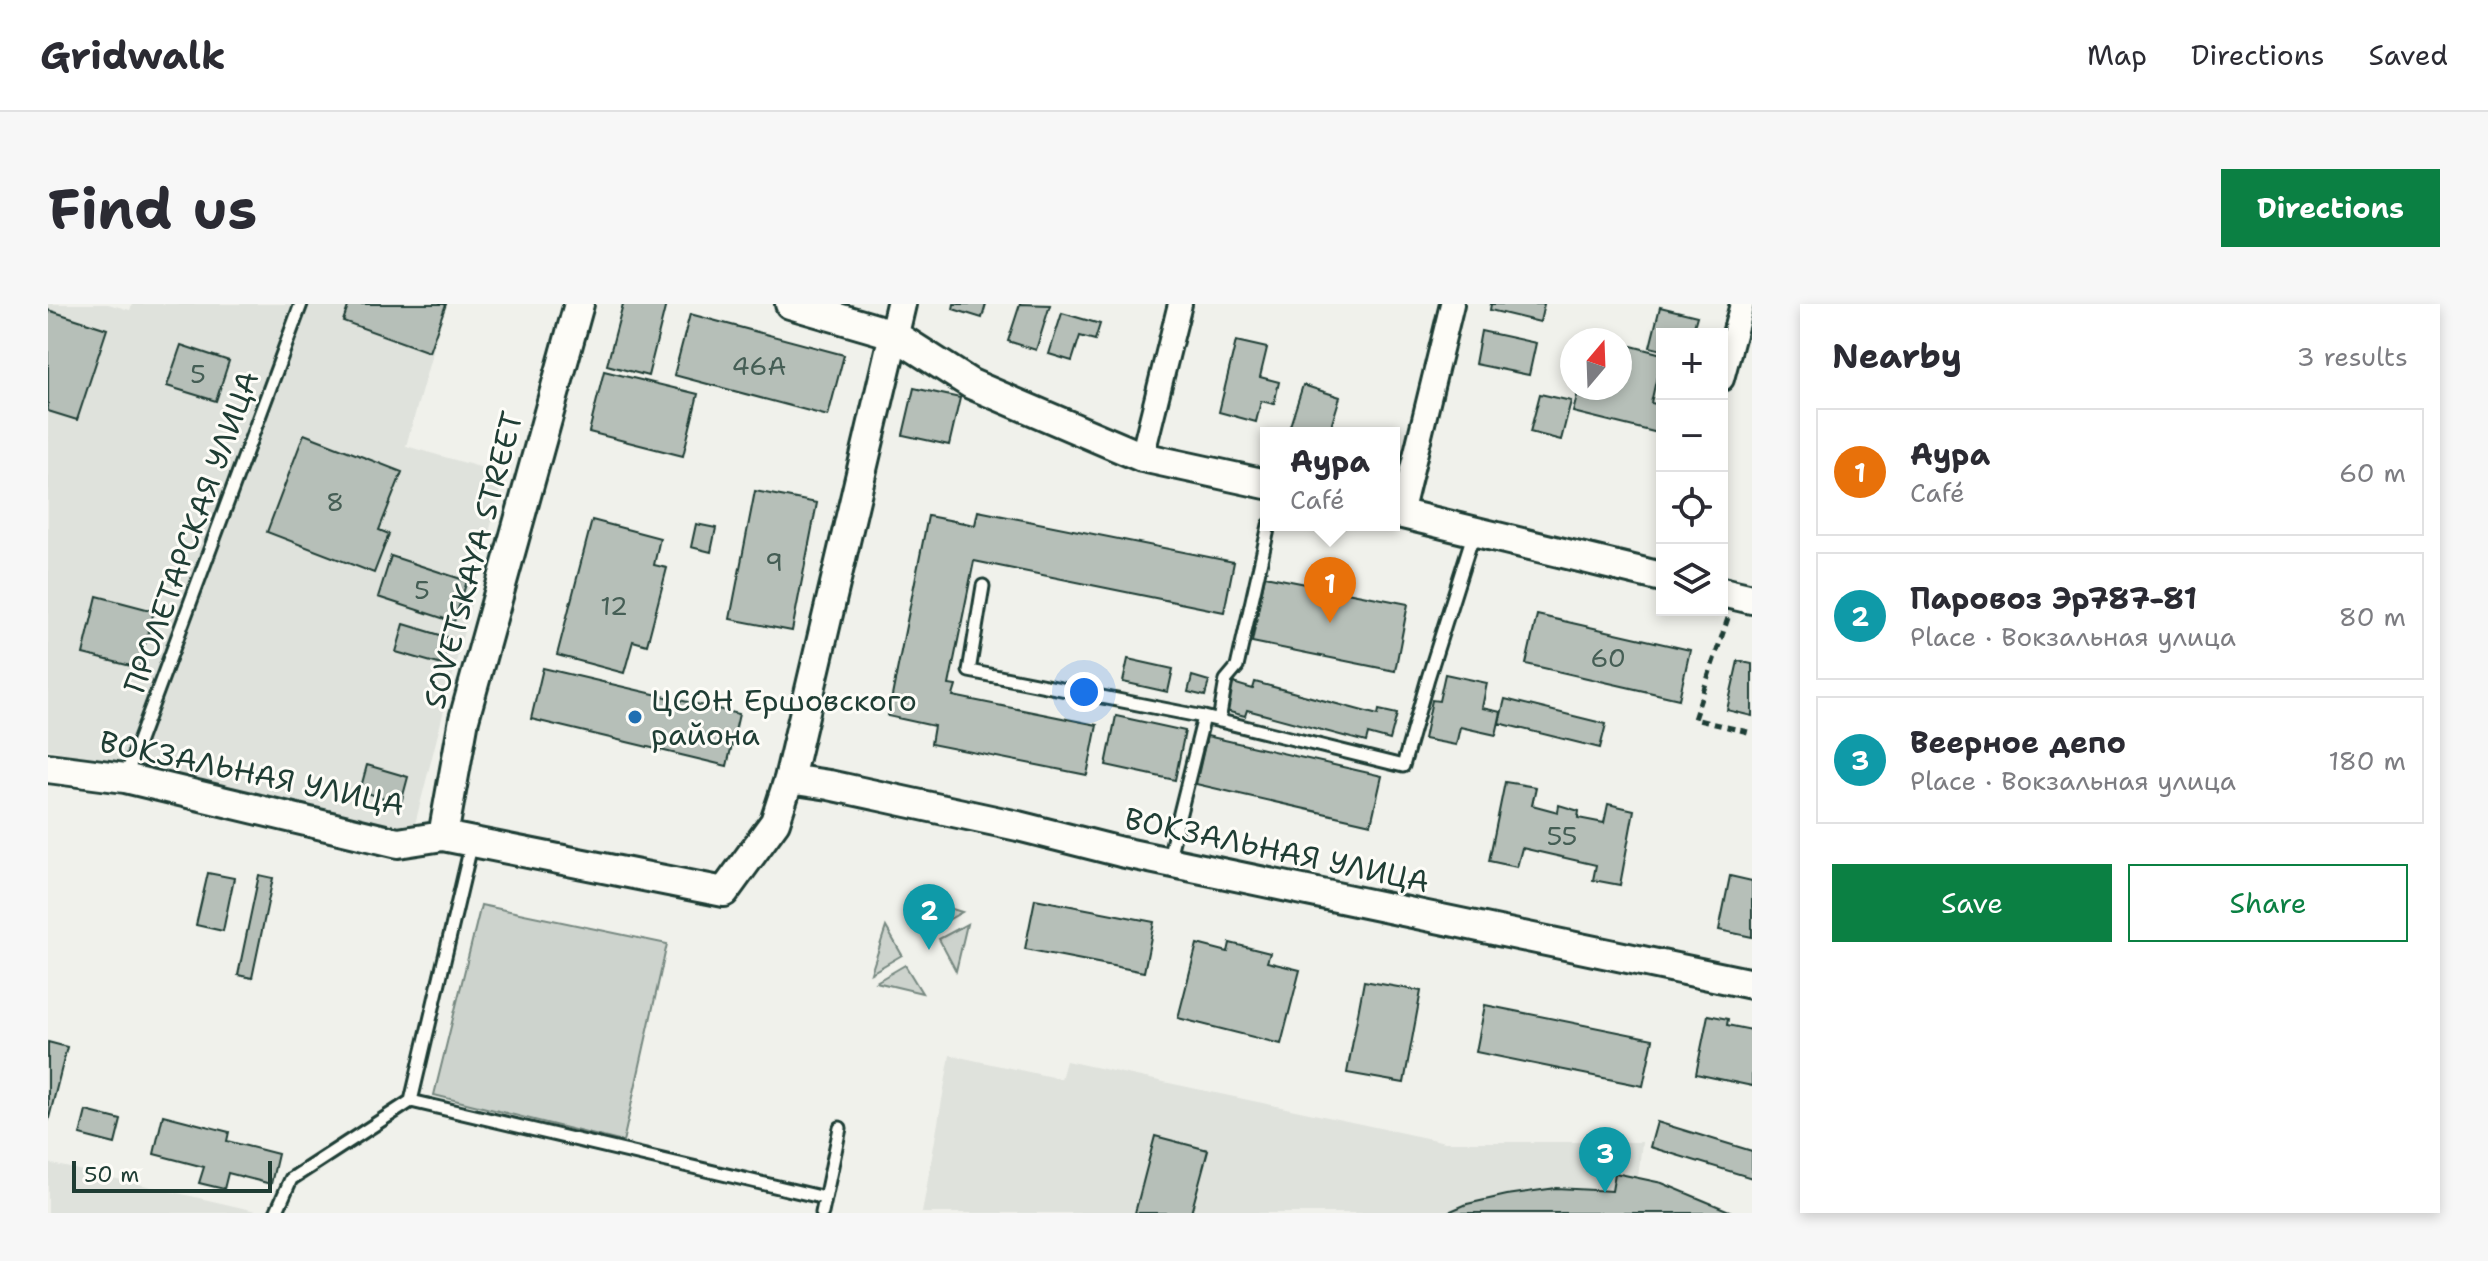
<!DOCTYPE html>
<meta charset="utf-8">
<style>
:root{--surface:#fff;--page:#f7f7f7;--text:#2b2b33;--muted:#7c7c81;--line:#e1e1e2;--accent:#0b8043}
body{margin:0;font-family:"Shantell Sans",sans-serif;background:var(--page);color:var(--text)}
.controls{position:absolute;right:24px;top:24px;display:grid;overflow:hidden;border-radius:0px;box-shadow:0 4px 12px #0003}
.controls button{width:72px;height:72px;display:grid;place-items:center;padding:0;border:0;border-bottom:2px solid var(--line);background:var(--surface);color:var(--text);font:40px sans-serif}
.compass{position:absolute;left:1512px;top:24px;width:72px;height:72px;border-radius:50%;background:var(--surface);box-shadow:0 4px 12px #0003;rotate:19deg}
.scale{position:absolute;left:24px;bottom:20px;width:200px;box-sizing:border-box;padding-left:8px;border:4px solid #1f3d34;border-top:0;font-size:22px;line-height:28px;white-space:nowrap;color:#1f3d34;-webkit-text-stroke:6px #fdfcf7;paint-order:stroke}
.you{position:absolute;left:1036px;top:388px;width:28px;height:28px;margin:-20px;border:6px solid #fff;border-radius:50%;background:#1a73e8;box-shadow:0 0 0 12px #1a73e833}
.badge{display:grid;place-items:center;width:52px;height:52px;border-radius:50%;background:var(--accent);color:#fff;font-size:26px;font-weight:700}
.pin{position:absolute;translate:-50% -66px;filter:drop-shadow(0 2px 4px #0008)}
.pin::after{content:'';position:absolute;top:42px;width:28px;height:24px;background:inherit;clip-path:polygon(0 0,100% 0,50% 100%)}
.popup{position:absolute;left:1212px;top:123px;width:140px;height:104px;box-sizing:border-box;display:grid;place-content:center;border-radius:0px;background:var(--surface);filter:drop-shadow(0 2px 6px #0005);font-size:26px;white-space:nowrap;color:var(--muted)}
.popup b{font-size:30px;color:var(--text)}
.popup::after{content:'';position:absolute;left:50%;top:100%;margin-left:-16px;border:16px solid transparent;border-top-color:var(--surface)}
.list{margin:0;padding:0;list-style:none}
h2{display:flex;justify-content:space-between;align-items:center;height:104px;margin:0;padding:0 32px;font-size:34px}
h2 small{font-size:26px;font-weight:400;color:var(--muted)}
.list li{display:grid;grid-template-columns:52px 1fr auto;gap:24px;align-items:center;box-sizing:border-box;height:128px;margin:0 16px 16px;padding:0 16px;border:2px solid var(--line);border-radius:0px}
.list b{display:block;font-size:30px;white-space:nowrap}
.list p{margin:0;font-size:26px;white-space:nowrap;color:var(--muted)}
.list em{font-size:26px;font-style:normal;color:var(--muted)}
.actions{display:flex;gap:16px;padding:24px 32px}
.actions a{flex:1;padding:18px 0;border:2px solid var(--accent);border-radius:0px;text-align:center;font-size:28px;color:var(--accent)}
.actions .main{background:var(--accent);color:#fff}
.icon{flex:none;width:44px;height:44px;fill:none;stroke:currentColor;stroke-width:2;stroke-linecap:round;stroke-linejoin:round}
.map{position:relative;flex:none;width:1704px;height:909px;overflow:hidden;border-radius:0px}
header{display:flex;align-items:center;gap:48px;box-sizing:border-box;height:112px;padding:0 40px;background:var(--surface);border-bottom:2px solid var(--line)}
header strong{font-size:38px}
nav{display:flex;gap:44px;margin-inline-start:auto;font-size:28px}
.intro{display:flex;align-items:center;justify-content:space-between;box-sizing:border-box;height:192px;padding:0 48px}
h1{margin:0;font-size:56px}
.button{padding:20px 36px;border-radius:0px;background:var(--accent);color:#fff;font-size:28px;font-weight:700}
main{display:flex;gap:48px;padding:0 48px}
aside{flex:1;background:var(--surface);border-radius:0px;box-shadow:0 4px 12px #0003}
.map>svg:first-child{display:block}
.built{fill:#dfe2dc}
.green{fill:#cdd3cd;stroke:#768880;stroke-width:2}
.building{fill:#b6bfb8;stroke:#1f3d34;stroke-width:2}
.lines{fill:none;stroke-linecap:round;stroke-linejoin:round}
.service-casing{stroke:#1f3d34;stroke-width:17}
.minor-casing{stroke:#1f3d34;stroke-width:28}
.tertiary-casing{stroke:#1f3d34;stroke-width:34}
.path{stroke:#1f3d34;stroke-width:5;stroke-dasharray:8 6;stroke-linecap:butt}
.service{stroke:#fdfcf7;stroke-width:11}
.minor{stroke:#fdfcf7;stroke-width:22}
.tertiary{stroke:#fdfcf7;stroke-width:28}
.poi-dot{fill:#1f6fb2;stroke:#fdfcf7;stroke-width:3}
.labels{text-anchor:middle;dominant-baseline:central;stroke-width:6;stroke-linejoin:round;paint-order:stroke}
.number-label{font-size:26px;fill:#455e55}
.street-label{font-size:30px;fill:#1f3d34;stroke:#fdfcf7}
.poi-label{font-size:30px;fill:#1f3d34;stroke:#fdfcf7;text-anchor:start}
</style>
<header>
<strong>Gridwalk</strong>
<nav><a>Map</a><a>Directions</a><a>Saved</a></nav>
</header>
<div class="intro"><h1>Find us</h1><a class="button">Directions</a></div>
<main>
<div class="map">
<svg width="1704" height="909" viewBox="0 0 1704 909">
<rect width="100%" height="100%" fill="#f0f1eb"/>
<filter id="ink" filterUnits="userSpaceOnUse"><feTurbulence type="fractalNoise" baseFrequency=".0125" numOctaves="2"/><feDisplacementMap in="SourceGraphic" scale="16" xChannelSelector="R" yChannelSelector="G"/><feConvolveMatrix kernelMatrix="1 2 1 2 8 2 1 2 1" color-interpolation-filters="sRGB"/></filter>
<g filter="url(#ink)">
<path class="built" d="M0 0H60L82 6 84 0H398L358 142 456 170 365 528 0 445Z
M902 751 1013 775 1018 757 1397 838H1594L1590 874 1614 879 1686 909H874Z
M0 859 212 908 214 909H0Z"/>
<path class="green" d="M869 594 914 608 886 624Z
M433 601 619 640 575 838 386 791Z
M919 620 908 667 891 635Z
M838 623 854 651 823 669Z
M857 661 874 689 828 678Z"/>
<path class="building" d="M301 0H398L381 48 295 17Z
M575 0H618L600 72 559 61Z
M906 0H938L934 14 905 5Z
M972 0 1002 1 988 46 960 37Z
M1443 0H1496L1492 18 1442 6Z
M1612 3 1649 12 1644 30H1614V46L1602 43Z
M0 6 59 25 29 116 0 107Z
M1014 9 1052 20 1047 36 1032 32 1024 57 1001 50Z
M642 10 796 51 780 112 626 71Z
M1433 27 1488 39 1481 71 1427 60Z
M1188 37 1219 44 1212 73 1231 78 1226 100 1213 97 1208 118 1171 108Z
M1572 39 1614 50 1603 99 1614 101V130L1525 108 1531 84H1572Z
M133 41 181 57 168 97 119 82Z
M556 67 650 90 635 152 541 128Z
M1255 81 1292 93 1281 129H1266L1242 122Z
M866 84 912 94 901 141 855 131Z
M1492 90 1523 97 1513 136 1482 128Z
M256 130 354 168 331 226 341 230 326 269 219 228Z
M707 187 769 199 744 327 682 315Z
M930 207 1186 258 1176 308 926 257 901 381 908 382 905 392 1049 421 1039 471 883 440 886 422 840 412 880 212 927 221Z
M544 216 612 234 606 261 619 264 599 341 585 337 576 369 509 351Z
M648 220 668 224 663 248 643 243Z
M343 252 419 277 406 318 330 293Z
M1217 272 1360 300 1347 367 1204 338Z
M49 292 106 307 91 364 35 350Z
M1489 311 1642 346 1631 395 1478 360Z
M356 320 402 334 394 361 348 348Z
M1080 355 1125 365 1120 388 1075 378Z
M1690 357 1704 360V412L1679 406Z
M495 364 691 410 679 462 483 415Z
M1397 370 1439 379 1434 404 1453 408 1448 431 1412 423 1408 441 1376 435 1384 396 1391 397Z
M1144 372 1161 377 1157 392 1140 388Z
M1207 378 1330 411 1331 406 1349 410 1342 436 1320 430 1318 438 1199 406 1197 412 1178 407 1185 379 1205 385Z
M1457 395 1558 420 1552 444 1451 419Z
M1068 412 1137 427 1127 476 1058 461Z
M1159 432 1334 472 1323 520 1148 480Z
M319 461 360 473 353 499 312 487Z
M1457 478 1488 483 1484 501 1510 508 1511 501 1531 507 1530 514 1556 519 1560 500 1586 506 1572 581 1545 576 1548 561 1474 544 1469 563 1441 557Z
M160 569 186 574 175 627 148 621Z
M211 571 225 574 204 674 190 671Z
M1682 572 1704 577V633L1671 626Z
M987 595 1106 618 1096 668 977 645Z
M1182 639 1222 649 1219 658 1252 666 1233 740 1130 714 1149 640 1180 648Z
M1316 677 1373 687 1356 779 1299 769Z
M1437 701 1605 735 1595 782 1428 748Z
M1660 711 1680 715 1679 721 1704 726V782L1648 770Z
M0 738 19 743 0 818Z
M38 807 73 816 67 840 32 831Z
M115 811 181 828 179 837 230 850 223 880 180 869 176 885 151 879 156 863 106 850Z
M1609 818 1704 847V874L1602 843Z
M1107 832 1160 846 1143 909H1087Z
M1567 869 1614 879 1686 909H1398L1419 900 1459 891 1508 884 1564 887Z"/>
<g class="lines">
<defs>
<path id="service" d="M935 282 921 367 1156 413
M1171 417 1178 376 1189 363 1221 221
M78 472 253 0
M424 538 363 797 777 894
M1120 557 1156 413 1355 462 1380 374 1426 228
M228 909 243 875 363 797
M774 909 792 824"/>
<path id="minor" d="M1674 75 1694 0
M1094 153 1132 0
M1353 210 1404 0"/>
<path id="tertiary" d="M742 0 845 30 923 80 1094 153 1218 180
M1346 208 1614 273
M1674 288 1704 295
M0 464 77 474 350 539 395 532 676 588 727 518 741 475 853 0
M741 475 781 481 970 522 1073 548 1704 680
M395 532 416 415 531 0"/>
</defs>
<use href="#service" class="service-casing"/>
<use href="#minor" class="minor-casing"/>
<use href="#tertiary" class="tertiary-casing"/>
<path class="path" d="M1680 314 1646 415 1704 429"/>
<use href="#service" class="service"/>
<use href="#minor" class="minor"/>
<use href="#tertiary" class="tertiary"/>
</g>
</g>
<circle class="poi-dot" cx="587" cy="413" r="8"/>
<g class="labels">
<g class="number-label">
<text x="711" y="61">46А</text>
<text x="150" y="69">5</text>
<text x="287" y="197">8</text>
<text x="726" y="257">9</text>
<text x="374" y="285">5</text>
<text x="566" y="301">12</text>
<text x="1560" y="353">60</text>
<text x="1514" y="531">55</text>
</g>
<g class="street-label">
<text transform="translate(143 228) rotate(-70)">ПРОЛЕТАРСКАЯ УЛИЦА</text>
<text transform="translate(425 256) rotate(-75)">SOVETSKAYA STREET</text>
<text transform="translate(204 469) rotate(12)">ВОКЗАЛЬНАЯ УЛИЦА</text>
<text transform="translate(1229 546) rotate(12)">ВОКЗАЛЬНАЯ УЛИЦА</text>
</g>
<g class="poi-label">
<text x="603" y="396">ЦСОН Ершовского<tspan x="603" dy="34">района</tspan></text>
</g>
</g>
</svg>
<div class="controls">
<button>+</button>
<button>−</button>
<button><svg class="icon" aria-label="locate" viewBox="0 0 24 24"><circle cx="12" cy="12" r="6"/><path d="M12 2v4M12 18v4M2 12h4M18 12h4"/></svg></button>
<button><svg class="icon" aria-label="layers" viewBox="0 0 24 24"><path d="M12 4l9 5-9 5-9-5zM3 14l9 5 9-5"/></svg></button>
</div>
<svg class="compass" viewBox="-18 -18 36 36"><path d="M0-13l5 13h-10z" fill="#e53935"/><path d="M0 13l5-13h-10z" fill="#7c7c81"/></svg>
<div class="scale">50 m</div>
<div class="you"></div>
<div class="pin badge" style="left:1282px;top:319px;background:#e8710a">1</div>
<div class="popup"><b>Аура</b>Café</div>
<div class="pin badge" style="left:881px;top:646px;background:#0f9aa8">2</div>
<div class="pin badge" style="left:1557px;top:889px;background:#0f9aa8">3</div>
</div>
<aside>
<h2>Nearby<small>3 results</small></h2>
<ul class="list">
<li><span class="badge" style="background:#e8710a">1</span><div><b>Аура</b><p>Café</p></div><em>60 m</em></li>
<li><span class="badge" style="background:#0f9aa8">2</span><div><b>Паровоз Эр787-81</b><p>Place · Вокзальная улица</p></div><em>80 m</em></li>
<li><span class="badge" style="background:#0f9aa8">3</span><div><b>Веерное депо</b><p>Place · Вокзальная улица</p></div><em>180 m</em></li>
</ul>
<div class="actions"><a class="main">Save</a><a>Share</a></div>
</aside>
</main>
